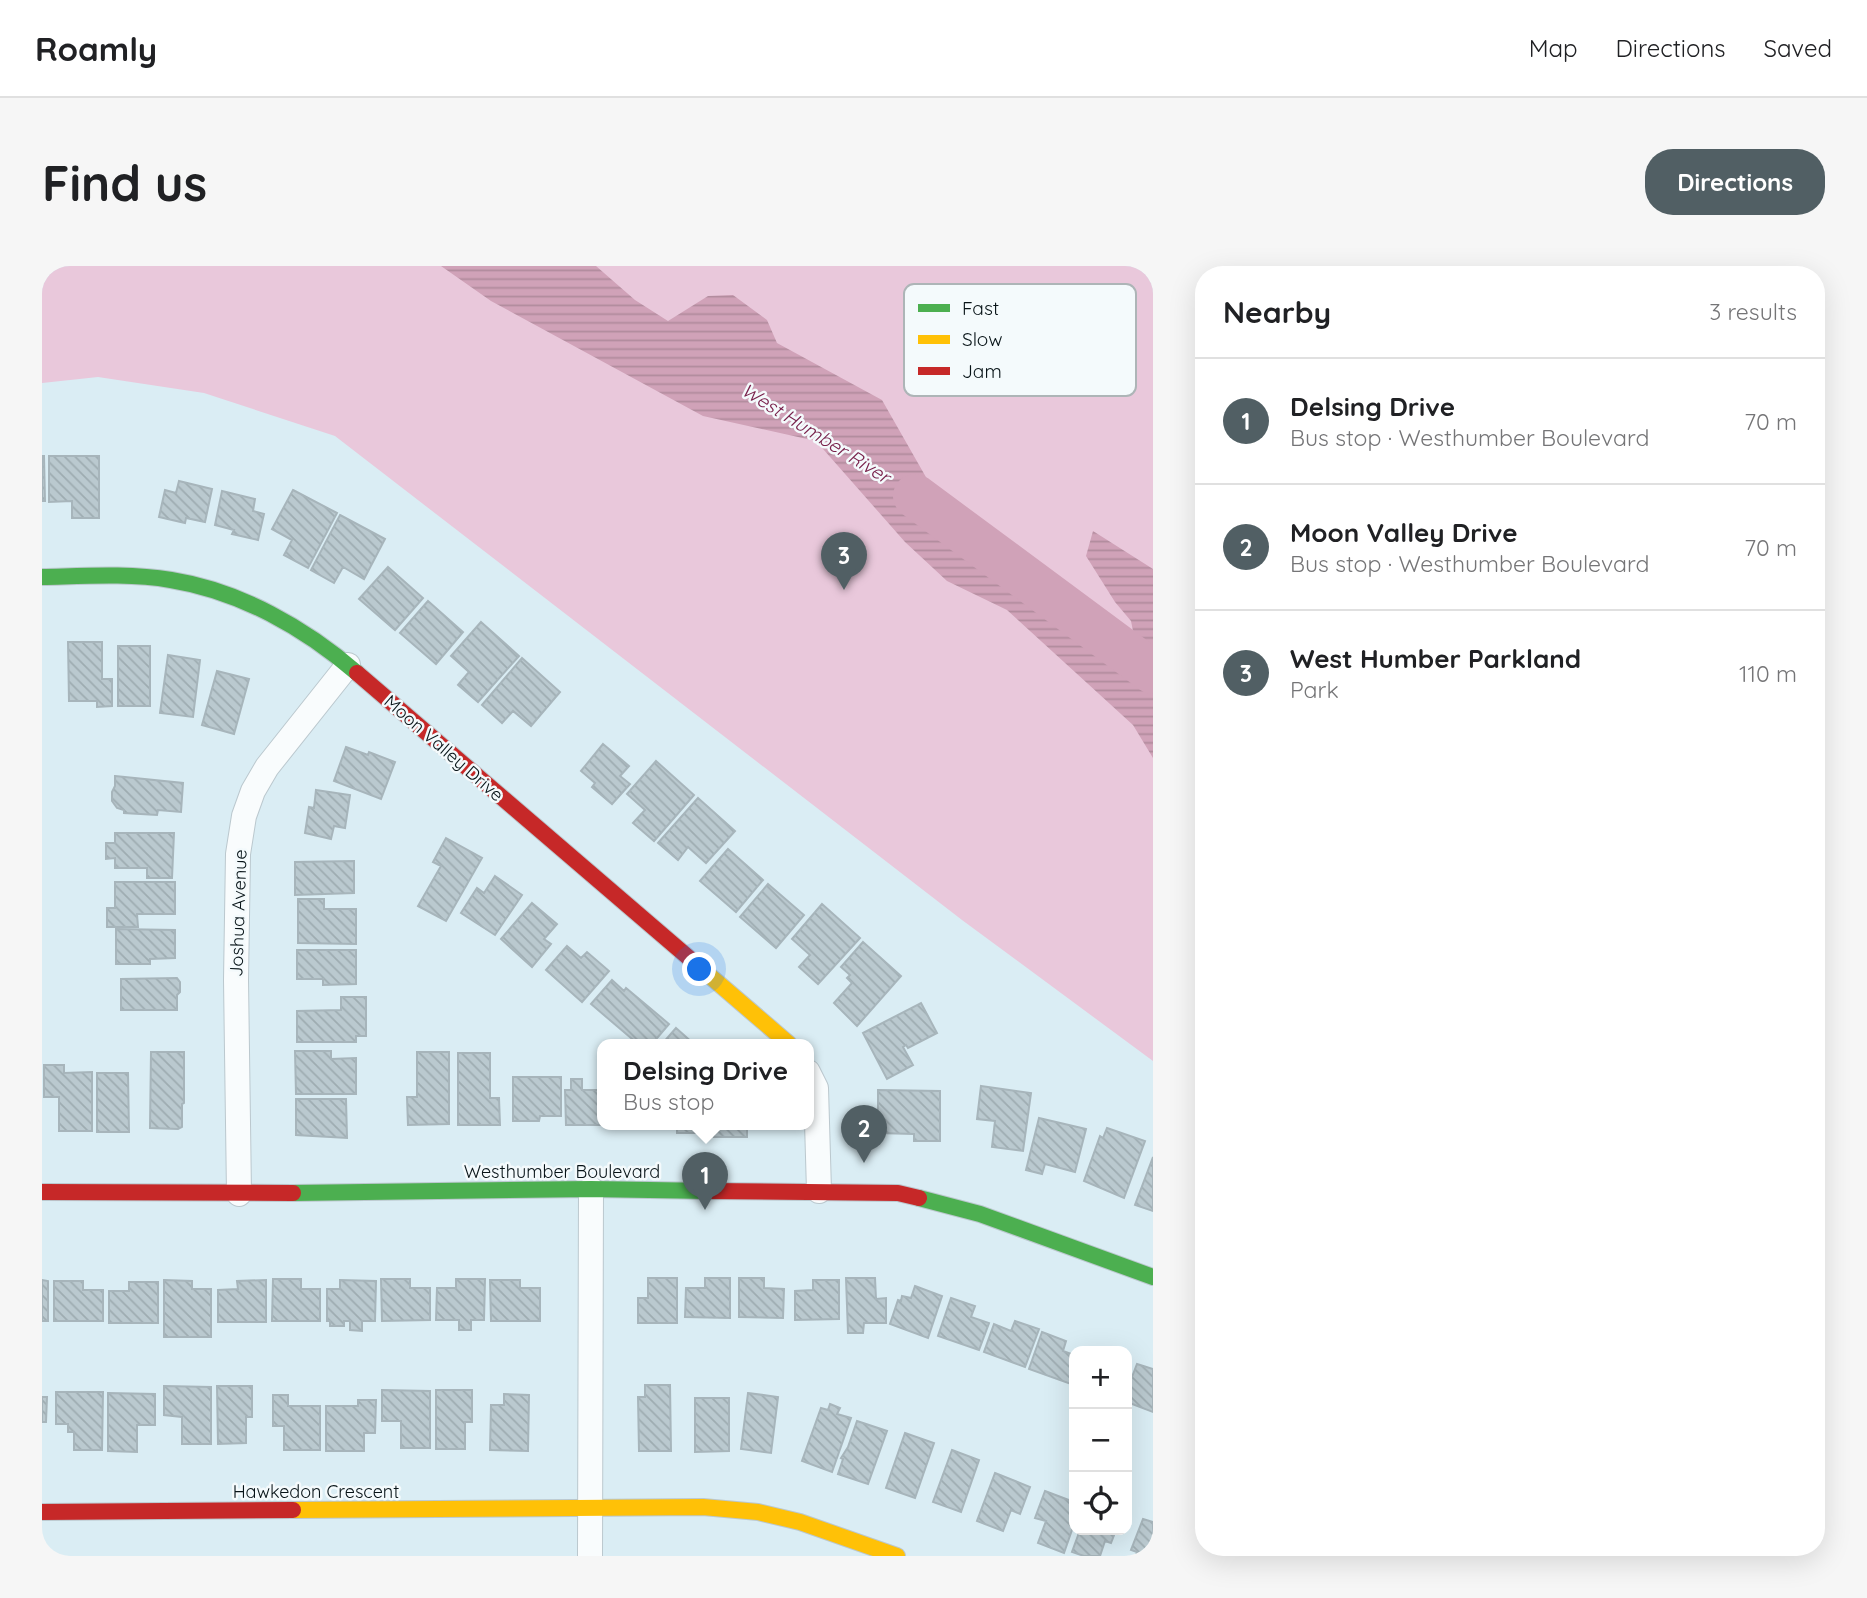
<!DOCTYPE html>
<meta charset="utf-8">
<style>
:root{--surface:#fff;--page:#f6f6f6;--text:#202124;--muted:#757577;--line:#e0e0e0;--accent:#515f64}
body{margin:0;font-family:Quicksand,sans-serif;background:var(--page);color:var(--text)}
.controls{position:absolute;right:21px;bottom:21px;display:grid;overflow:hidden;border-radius:14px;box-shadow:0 7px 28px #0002}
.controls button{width:63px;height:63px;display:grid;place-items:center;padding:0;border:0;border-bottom:2px solid var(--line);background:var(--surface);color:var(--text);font:35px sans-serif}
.you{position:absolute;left:658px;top:704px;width:24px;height:24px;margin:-18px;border:5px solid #fff;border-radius:50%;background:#1a73e8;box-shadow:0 0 0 10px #1a73e833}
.badge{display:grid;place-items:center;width:46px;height:46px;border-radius:50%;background:var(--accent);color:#fff;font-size:23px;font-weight:700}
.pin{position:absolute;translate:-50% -58px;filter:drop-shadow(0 2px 4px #0008)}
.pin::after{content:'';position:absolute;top:37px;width:24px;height:21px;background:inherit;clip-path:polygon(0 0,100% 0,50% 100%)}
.popup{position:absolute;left:555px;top:773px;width:217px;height:91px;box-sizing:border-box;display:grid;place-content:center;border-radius:14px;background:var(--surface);filter:drop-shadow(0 2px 5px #0005);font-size:23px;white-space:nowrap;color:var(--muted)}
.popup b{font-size:26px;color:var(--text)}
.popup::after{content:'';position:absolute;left:50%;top:100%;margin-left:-14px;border:14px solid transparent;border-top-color:var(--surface)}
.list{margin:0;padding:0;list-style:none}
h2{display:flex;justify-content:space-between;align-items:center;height:91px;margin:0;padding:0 28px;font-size:30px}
h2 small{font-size:23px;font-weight:400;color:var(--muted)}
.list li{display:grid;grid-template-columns:46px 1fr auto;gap:21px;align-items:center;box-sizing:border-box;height:126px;padding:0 28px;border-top:2px solid var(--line)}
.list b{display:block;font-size:26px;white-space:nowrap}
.list p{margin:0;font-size:23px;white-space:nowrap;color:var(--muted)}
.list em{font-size:23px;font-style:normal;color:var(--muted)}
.icon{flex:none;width:38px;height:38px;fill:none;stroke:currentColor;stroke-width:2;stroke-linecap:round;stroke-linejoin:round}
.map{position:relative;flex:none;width:1111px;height:1290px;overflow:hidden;border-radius:28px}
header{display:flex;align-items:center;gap:42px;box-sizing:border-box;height:98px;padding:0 35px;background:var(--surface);border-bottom:2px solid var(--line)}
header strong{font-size:33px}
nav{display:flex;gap:38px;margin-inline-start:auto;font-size:24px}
.intro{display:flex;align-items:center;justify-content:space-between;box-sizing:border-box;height:168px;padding:0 42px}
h1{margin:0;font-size:49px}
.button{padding:18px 32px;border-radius:28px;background:var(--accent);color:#fff;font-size:24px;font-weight:700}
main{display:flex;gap:42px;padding:0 42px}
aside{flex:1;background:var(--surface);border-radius:28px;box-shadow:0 7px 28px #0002}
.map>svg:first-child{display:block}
.park{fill:#e9c8db}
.water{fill:url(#water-rules)}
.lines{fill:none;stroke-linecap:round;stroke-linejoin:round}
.river{stroke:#d0a2b8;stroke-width:44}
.building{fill:url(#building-back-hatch);stroke:#a7b5bb;stroke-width:2}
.street-casing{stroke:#bbc8ce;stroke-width:26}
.fast-casing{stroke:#bbc8ce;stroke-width:18}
.slow-casing{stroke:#bbc8ce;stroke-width:18}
.jam-casing{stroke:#bbc8ce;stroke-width:18}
.street{stroke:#f9fcfd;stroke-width:24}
.fast{stroke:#4caf50;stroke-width:16}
.slow{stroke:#ffc107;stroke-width:16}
.jam{stroke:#c62828;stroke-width:16}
.labels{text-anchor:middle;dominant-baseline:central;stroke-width:5;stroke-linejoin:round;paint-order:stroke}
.street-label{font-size:18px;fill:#071317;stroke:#f4fafc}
.water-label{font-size:19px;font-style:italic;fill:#79224c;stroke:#f4fafc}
.key{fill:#f4fafc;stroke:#adb5b7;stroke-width:2}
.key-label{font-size:19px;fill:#071317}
</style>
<header>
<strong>Roamly</strong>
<nav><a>Map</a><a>Directions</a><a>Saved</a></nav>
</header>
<div class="intro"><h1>Find us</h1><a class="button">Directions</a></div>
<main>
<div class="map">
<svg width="1111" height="1290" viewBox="0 0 1111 1290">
<defs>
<pattern id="water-rules" width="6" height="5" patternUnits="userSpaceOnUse" patternTransform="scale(1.75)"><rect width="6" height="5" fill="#d0a2b8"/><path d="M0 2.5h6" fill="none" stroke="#b18b9d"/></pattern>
<pattern id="building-back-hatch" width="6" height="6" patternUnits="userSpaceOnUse" patternTransform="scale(1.75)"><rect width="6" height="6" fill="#bac9cf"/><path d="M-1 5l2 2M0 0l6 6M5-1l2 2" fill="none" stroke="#9eacb1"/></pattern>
</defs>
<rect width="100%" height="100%" fill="#daedf4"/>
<path class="park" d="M0 0H1111V795L920 654 293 170 162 127 56 111 0 117Z"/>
<path class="water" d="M399 0H554L593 34 626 55 666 30 691 29 725 54 735 77 840 134 909 255 1001 333 1071 365H1091L1089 355 1073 336 1044 290 1051 265 1111 303V492L1091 459 965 344 905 315 863 276 774 175 661 150 449 35Z"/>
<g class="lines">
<path class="river" d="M873 230 1111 406"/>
</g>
<path class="building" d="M0 190H2L3 235H0Z
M7 190H57V252H30V235L7 236Z
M137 215 170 223 163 256 144 252 143 257 117 251 123 224 134 227Z
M251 224 295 247 266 302 242 289 250 274 230 263Z
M180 225 213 233 211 245 222 248 216 274 190 268 192 264 173 259Z
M298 249 343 273 322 313 301 301 292 317 269 304Z
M346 301 381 332 353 364 317 333Z
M386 335 421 366 394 398 358 367Z
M439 356 477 390 436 436 416 419 427 406 409 390Z
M26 376H60V413H70V440L55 441V435H27Z
M76 380H108V440H76Z
M126 389 158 394 151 451 118 447Z
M480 392 518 426 489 460 471 445 460 457 440 439Z
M175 405 207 413 192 468 160 459Z
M561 478 587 500 578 510 588 518 570 538 550 521 553 517 539 505Z
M304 481 326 489 327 486 353 496 339 533 292 515Z
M614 495 652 529 612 575 591 557 603 544 585 528Z
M73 510 141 517 139 546 116 544 115 549 82 547V544L75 542 70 535V526L73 520Z
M274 524 308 529 303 562 292 560 289 573 263 567 267 541 272 542Z
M656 532 693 565 664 597 646 581 636 594 616 577Z
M73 567H132L130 612H105V602H73V592L64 593V577H73Z
M404 572 440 592 404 655 376 640 399 600 391 596Z
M686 583 721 614 694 646 658 615Z
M312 595V627L253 629V596Z
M453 610 480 629 453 669 419 647 435 622 442 627Z
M73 616H133V648H95L96 661H65V642H73Z
M726 618 762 649 734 682 698 651Z
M256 633H282V643H314V678L256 677Z
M490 637 515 658 502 673 509 678 490 701 459 673Z
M780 638 818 672 776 718 757 701 768 689 750 673Z
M74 663 133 664V692L108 693V698H74Z
M821 676 859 710 815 760 792 737 810 717 805 712 808 709 799 701Z
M525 680 539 692 545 686 567 705 540 736 504 704Z
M255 684H314V718L281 719V713H255Z
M135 712 138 716V726L135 729V744H79V713Z
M570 714 582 725 584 722 627 758 610 778H596L549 738Z
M299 731H324V770H314V776H255V745L299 744Z
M879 737 895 767 866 782 864 779 861 781 871 799 845 813 821 767Z
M634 762 652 778H620Z
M253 785H289V793L314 792V828H254Z
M109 786H142V837L140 838V861L136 863 108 862Z
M375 786H407V858L366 859 365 831H375Z
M416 787H448V832H457L458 859H416Z
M2 799H22V807L50 806V865H17V831H2Z
M55 807H86L87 866H55Z
M471 811H519V850H498L497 855H471Z
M529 813H540V824H560L558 859H524L523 824H529Z
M939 820 989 827 981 885 950 881 953 855 935 853Z
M836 824 898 825V875H872V868L836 867Z
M254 833H304L305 872 254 869Z
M997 852 1044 863 1033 906 1003 898 1000 908 984 904Z
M635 858H705V871H672V867H635Z
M1065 862 1103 875 1082 932 1042 915 1058 870 1061 872Z
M1111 891V945L1093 939Z
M606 1012H635V1057H596V1032H606Z
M663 1012H688V1052L643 1051 644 1022H663Z
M697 1012H722V1022L742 1023 741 1052 697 1051Z
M804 1012H833L834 1033 844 1032V1057H822L821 1067H806Z
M231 1013H259V1023H278V1055H230Z
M339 1013H368V1022H388V1054L340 1055Z
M414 1013H443L442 1054H429V1064H417V1054H394L395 1022H414Z
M0 1014 6 1015V1055H0Z
M122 1014 150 1015V1023H169V1071H122Z
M224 1014V1056H176V1024L196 1023 195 1015Z
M298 1014 334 1015 333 1055H320V1065L308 1064V1055H302V1060H288V1055H285V1023H298Z
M448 1014H478V1022H498V1055H449Z
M771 1014H797V1053L753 1054V1025L771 1024Z
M12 1015H41V1024H61V1055H12Z
M87 1016H116V1057H67V1025H87Z
M873 1020 900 1030 886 1072 848 1058 856 1034 859 1035 860 1030 869 1032Z
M909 1032 933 1040 929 1051 947 1057 937 1084 896 1070Z
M973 1055 997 1063 983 1101 942 1086 952 1058 969 1065Z
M1000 1066 1024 1075 1021 1085 1032 1089V1108L1029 1118 987 1103Z
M1095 1098 1111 1103V1146L1085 1136V1124Z
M603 1119H628L629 1185H597L596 1131H603Z
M122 1120 169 1121V1178H140V1151L122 1149Z
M175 1120H210V1151H204V1177L176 1178Z
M340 1124 388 1125V1182H359V1155H340Z
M394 1124H430V1156H423V1183H394Z
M14 1126H61L60 1184H32V1166H26V1158H14Z
M66 1127 113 1128V1159H95V1186L66 1185Z
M706 1127 736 1131 729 1187 699 1183Z
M462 1128 487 1129 486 1185 448 1184 449 1139H462Z
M231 1129H246V1140H278V1184H242V1160H231Z
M0 1131H5L4 1156H0Z
M653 1132H687V1185L653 1186Z
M316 1134H334L333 1167H322V1185H284V1140H316Z
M788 1138 798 1142 795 1148 809 1152 790 1206 760 1195 779 1142 786 1144Z
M815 1155 845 1165 826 1218 796 1208 801 1193 799 1192 806 1181Z
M863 1167 892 1177 873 1232 844 1222Z
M910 1184 937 1194 919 1246 891 1236Z
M953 1207 988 1221 978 1248 969 1244 961 1265 935 1255Z
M1003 1225 1032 1236V1258L1022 1287 996 1277 1004 1255 993 1252Z
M1101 1253 1111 1256V1290H1094L1095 1286 1089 1284Z
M1038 1264H1074L1069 1277 1063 1275 1058 1290H1042L1030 1286Z"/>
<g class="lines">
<defs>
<path id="street" d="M766 806 774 822 777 925
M197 928 194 714 196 588 202 550 211 525 225 501 306 399
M548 1290 549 923"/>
<path id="fast" d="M0 311C43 310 87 307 129 314 198 325 263 362 315 407
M251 927 549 923 666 925
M877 932 938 948 1111 1011"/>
<path id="slow" d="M654 698 747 778
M251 1244 661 1241 716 1246 758 1256 855 1290"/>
<path id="jam" d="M315 407 654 698
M666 925 856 927 877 932
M0 926 251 927
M0 1246 251 1244"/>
</defs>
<use href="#street" class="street-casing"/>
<use href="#fast" class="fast-casing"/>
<use href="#slow" class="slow-casing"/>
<use href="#jam" class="jam-casing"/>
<use href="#street" class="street"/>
<use href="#fast" class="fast"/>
<use href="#slow" class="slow"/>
<use href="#jam" class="jam"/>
</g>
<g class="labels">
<g class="street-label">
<text transform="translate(402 482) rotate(41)">Moon Valley Drive</text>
<text transform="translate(196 647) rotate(-88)">Joshua Avenue</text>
<text x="520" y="905">Westhumber Boulevard</text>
<text x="274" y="1225">Hawkedon Crescent</text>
</g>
<g class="water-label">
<text transform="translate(774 167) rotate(32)">West Humber River</text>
</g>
</g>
<rect x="862" y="18" width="232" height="112" rx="10" class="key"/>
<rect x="876" y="38" width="32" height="8" fill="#4caf50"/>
<rect x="876" y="69" width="32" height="9" fill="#ffc107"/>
<rect x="876" y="101" width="32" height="8" fill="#c62828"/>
<g class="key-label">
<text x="920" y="49">Fast</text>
<text x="920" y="80">Slow</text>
<text x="920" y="112">Jam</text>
</g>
</svg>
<div class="controls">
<button>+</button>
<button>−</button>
<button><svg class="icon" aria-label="locate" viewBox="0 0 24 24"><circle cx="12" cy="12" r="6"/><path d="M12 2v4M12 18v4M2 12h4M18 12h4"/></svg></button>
</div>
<div class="you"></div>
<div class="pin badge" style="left:663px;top:944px">1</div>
<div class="popup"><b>Delsing Drive</b>Bus stop</div>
<div class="pin badge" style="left:822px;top:897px">2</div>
<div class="pin badge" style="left:802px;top:324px">3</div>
</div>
<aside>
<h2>Nearby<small>3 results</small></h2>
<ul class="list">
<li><span class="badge">1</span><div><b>Delsing Drive</b><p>Bus stop · Westhumber Boulevard</p></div><em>70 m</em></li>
<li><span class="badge">2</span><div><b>Moon Valley Drive</b><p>Bus stop · Westhumber Boulevard</p></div><em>70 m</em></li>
<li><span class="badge">3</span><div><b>West Humber Parkland</b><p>Park</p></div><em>110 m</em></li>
</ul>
</aside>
</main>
